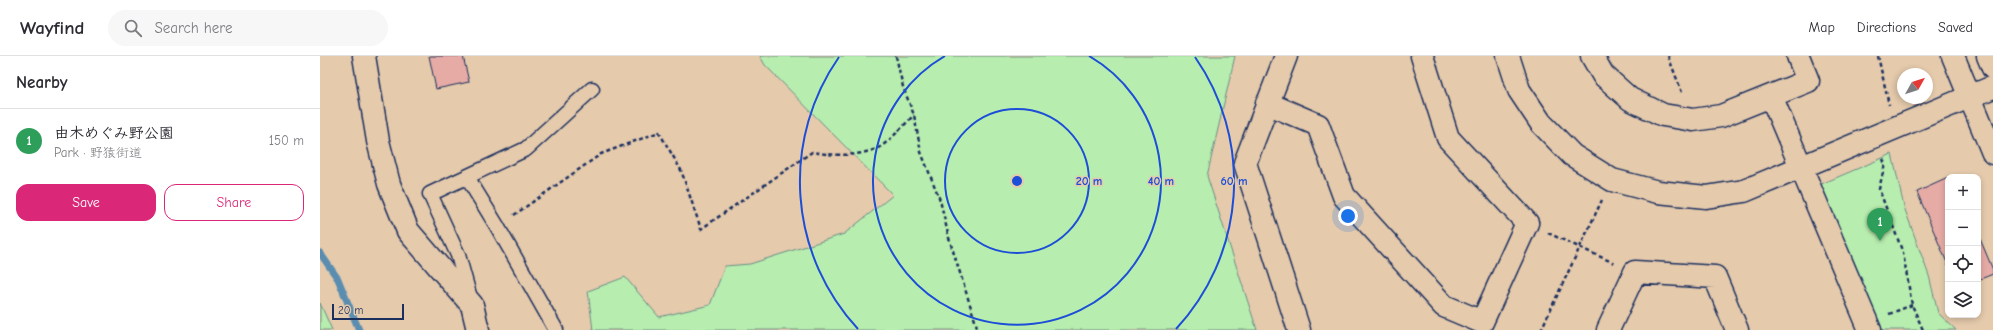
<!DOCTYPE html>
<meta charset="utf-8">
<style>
:root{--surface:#fff;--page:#f7f7f7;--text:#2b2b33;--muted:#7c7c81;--line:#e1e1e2;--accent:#db2777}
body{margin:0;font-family:"Comic Neue","Klee One",sans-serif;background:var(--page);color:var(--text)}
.controls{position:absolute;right:12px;bottom:12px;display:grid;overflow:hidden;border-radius:8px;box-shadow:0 2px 6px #0003}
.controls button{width:36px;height:36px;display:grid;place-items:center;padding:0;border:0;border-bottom:1px solid var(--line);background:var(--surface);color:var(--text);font:20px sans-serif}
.compass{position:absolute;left:1577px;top:12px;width:36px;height:36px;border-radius:50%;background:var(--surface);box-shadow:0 2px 6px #0003;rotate:51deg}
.scale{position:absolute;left:12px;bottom:10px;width:72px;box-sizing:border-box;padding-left:4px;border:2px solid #1b2f5e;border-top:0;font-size:11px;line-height:14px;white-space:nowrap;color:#1b2f5e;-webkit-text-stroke:3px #e5caac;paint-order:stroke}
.you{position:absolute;left:1028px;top:160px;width:14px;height:14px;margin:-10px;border:3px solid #fff;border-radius:50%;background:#1a73e8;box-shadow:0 0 0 6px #1a73e833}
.badge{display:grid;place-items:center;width:26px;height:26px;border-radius:50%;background:var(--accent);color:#fff;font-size:13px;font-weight:700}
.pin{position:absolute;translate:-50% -33px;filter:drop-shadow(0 1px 2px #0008)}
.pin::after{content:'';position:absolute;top:21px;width:14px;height:12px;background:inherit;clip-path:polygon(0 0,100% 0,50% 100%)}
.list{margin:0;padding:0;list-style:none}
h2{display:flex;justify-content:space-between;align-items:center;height:52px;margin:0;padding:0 16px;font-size:17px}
h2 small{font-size:13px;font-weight:400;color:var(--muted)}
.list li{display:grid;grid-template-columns:26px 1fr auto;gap:12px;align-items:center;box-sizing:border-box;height:64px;padding:0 16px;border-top:1px solid var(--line)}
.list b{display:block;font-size:15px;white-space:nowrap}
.list p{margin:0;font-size:13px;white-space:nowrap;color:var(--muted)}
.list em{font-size:13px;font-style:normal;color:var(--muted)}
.actions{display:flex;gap:8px;padding:12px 16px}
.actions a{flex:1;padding:9px 0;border:1px solid var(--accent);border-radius:12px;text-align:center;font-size:14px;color:var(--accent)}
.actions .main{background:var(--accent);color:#fff}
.icon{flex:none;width:22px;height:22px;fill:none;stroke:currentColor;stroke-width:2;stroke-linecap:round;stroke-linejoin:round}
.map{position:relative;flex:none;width:1673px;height:274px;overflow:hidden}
header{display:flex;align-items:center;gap:24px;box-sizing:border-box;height:56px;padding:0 20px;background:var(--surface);border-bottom:1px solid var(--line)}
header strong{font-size:19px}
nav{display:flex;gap:22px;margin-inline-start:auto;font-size:14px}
.search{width:280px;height:36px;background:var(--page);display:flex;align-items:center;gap:10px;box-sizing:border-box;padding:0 14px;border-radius:22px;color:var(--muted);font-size:15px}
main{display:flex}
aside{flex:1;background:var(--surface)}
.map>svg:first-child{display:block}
.green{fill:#b7edae;stroke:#698e86}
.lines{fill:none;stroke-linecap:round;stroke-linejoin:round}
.stream{stroke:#5a8daf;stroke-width:7}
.building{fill:#e6aba5;stroke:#1b2f5e}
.service-casing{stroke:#1b2f5e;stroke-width:17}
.minor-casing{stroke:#1b2f5e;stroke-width:25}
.secondary-casing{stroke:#1b2f5e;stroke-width:25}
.path{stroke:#1b2f5e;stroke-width:2.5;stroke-dasharray:4 3;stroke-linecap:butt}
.service{stroke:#e5caac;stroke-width:14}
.minor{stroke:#e5caac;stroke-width:22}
.secondary{stroke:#e5caac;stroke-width:22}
.ring{fill:none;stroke:#1d4ed8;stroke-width:2}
.centre{fill:#1d4ed8;stroke:#e5caac;stroke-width:2}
.ring-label{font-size:12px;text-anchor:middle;font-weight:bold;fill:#1d4ed8;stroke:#e5caac;stroke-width:3;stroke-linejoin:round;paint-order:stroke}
</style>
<header>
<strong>Wayfind</strong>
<div class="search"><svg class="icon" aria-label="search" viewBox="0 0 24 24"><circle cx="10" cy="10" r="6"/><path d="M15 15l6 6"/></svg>Search here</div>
<nav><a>Map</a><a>Directions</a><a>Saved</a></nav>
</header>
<main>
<aside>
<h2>Nearby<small></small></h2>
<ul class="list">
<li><span class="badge" style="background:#2e9e5b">1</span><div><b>由木めぐみ野公園</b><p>Park · 野猿街道</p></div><em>150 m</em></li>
</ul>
<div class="actions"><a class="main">Save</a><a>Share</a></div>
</aside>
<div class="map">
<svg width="1673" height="274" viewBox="0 0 1673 274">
<rect width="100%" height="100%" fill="#e5caac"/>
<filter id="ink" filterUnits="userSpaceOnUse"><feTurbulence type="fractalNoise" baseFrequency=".025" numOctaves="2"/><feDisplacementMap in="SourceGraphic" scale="8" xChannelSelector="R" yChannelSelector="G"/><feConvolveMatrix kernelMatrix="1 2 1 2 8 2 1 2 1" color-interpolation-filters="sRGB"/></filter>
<g filter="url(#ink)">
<path class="green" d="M440 0H915L887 120 937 274H273L268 235 305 221 339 261 390 249 405 210 430 208 524 178 573 139 445 9Z
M1572 98 1584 151 1609 220 1618 257 1636 274H1562L1499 129Z
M0 247 12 274H0Z"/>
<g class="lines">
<path class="stream" d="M0 197 18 223 39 274"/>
</g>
<path class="building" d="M109 0H143L149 26 116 33Z
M1628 122V209L1597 136Z
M1658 178 1673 214V218L1658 224Z"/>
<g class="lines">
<defs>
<path id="service" d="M147 121 177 170 236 274
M150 242 138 199 110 138 206 93 272 33"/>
<path id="minor" d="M44 0 58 85 69 128 88 175 152 249 158 274
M966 0 925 107 979 274
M1188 0 1199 34 1221 67 1252 99 1292 124 1338 136 1386 141 1424 135 1673 31
M1272 0 1283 19 1310 43 1343 59 1373 64 1401 60 1488 25 1478 0
M1451 40 1550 274
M947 47 998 69 1024 140 1124 250 1162 266 1207 167 1128 82 1102 0
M1288 274 1315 216 1395 221 1417 274"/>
<path id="secondary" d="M1633 0 1673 97
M1668 0 1673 12"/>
</defs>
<use href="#service" class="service-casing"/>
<use href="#minor" class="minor-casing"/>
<use href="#secondary" class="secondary-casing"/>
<path class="path" d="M576 0 583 31 594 59 601 96 620 144 629 182 658 274
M1348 0 1363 39
M1558 0 1569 49
M1563 103 1565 108 1559 133 1583 197 1592 249 1603 274
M194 159 281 98 339 76 361 114 381 173 492 96C514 100 540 101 560 91 570 85 585 68 594 59
M1228 177 1294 207
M1569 258 1592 249
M1221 274 1282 144"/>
<use href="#service" class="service"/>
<use href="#minor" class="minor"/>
<use href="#secondary" class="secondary"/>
</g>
</g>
<g class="ring">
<circle cx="697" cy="125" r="72"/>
<path d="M769 0A144 144 0 1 1 625 0"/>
<path d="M538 273A217 217 0 0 1 519 1M875 1A217 217 0 0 1 856 273"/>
</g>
<circle cx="697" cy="125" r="6" class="centre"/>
<g class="ring-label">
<text x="769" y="129">20 m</text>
<text x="841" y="129">40 m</text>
<text x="914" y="129">60 m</text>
</g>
</svg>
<div class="controls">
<button>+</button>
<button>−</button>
<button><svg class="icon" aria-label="locate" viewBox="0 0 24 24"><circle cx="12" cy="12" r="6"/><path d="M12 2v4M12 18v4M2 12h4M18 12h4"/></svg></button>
<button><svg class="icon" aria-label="layers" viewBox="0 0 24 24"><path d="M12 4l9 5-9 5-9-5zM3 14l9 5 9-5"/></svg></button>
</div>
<svg class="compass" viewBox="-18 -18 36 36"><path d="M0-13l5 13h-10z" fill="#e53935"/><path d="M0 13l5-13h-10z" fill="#7c7c81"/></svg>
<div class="scale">20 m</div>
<div class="you"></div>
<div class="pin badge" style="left:1560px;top:185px;background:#2e9e5b">1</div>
</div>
</main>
